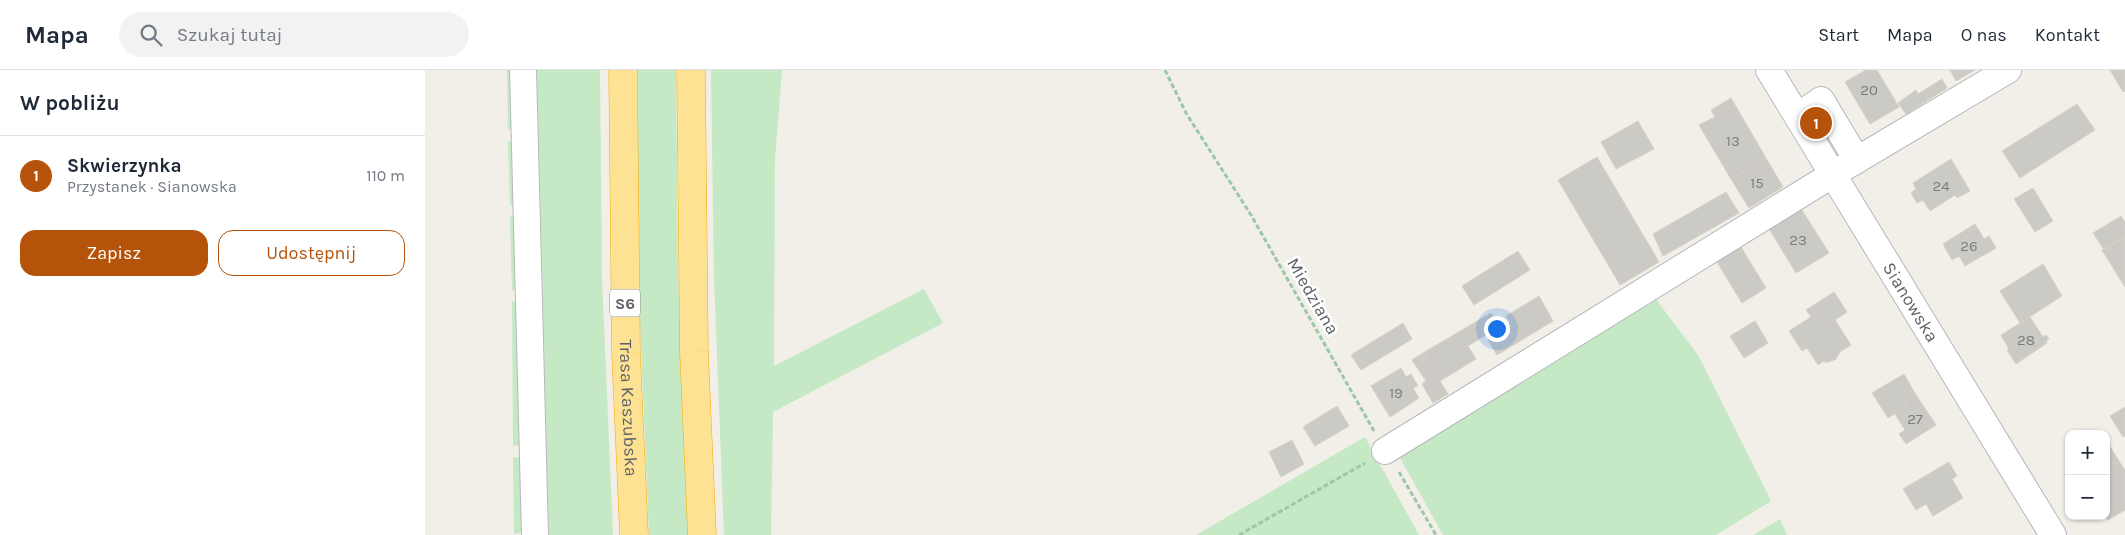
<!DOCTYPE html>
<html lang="pl">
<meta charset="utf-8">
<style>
:root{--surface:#fff;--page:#f2f2f3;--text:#1f2937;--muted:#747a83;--line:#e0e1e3;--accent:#b45309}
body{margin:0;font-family:Karla,sans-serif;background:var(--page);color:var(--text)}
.controls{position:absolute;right:15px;bottom:15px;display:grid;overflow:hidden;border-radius:10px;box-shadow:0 1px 4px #0004}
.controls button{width:45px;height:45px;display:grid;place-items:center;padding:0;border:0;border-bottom:1px solid var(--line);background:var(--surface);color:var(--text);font:25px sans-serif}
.you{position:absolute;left:1071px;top:258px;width:18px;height:18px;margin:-12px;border:4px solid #fff;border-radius:50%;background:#1a73e8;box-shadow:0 0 0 8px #1a73e833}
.badge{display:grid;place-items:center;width:32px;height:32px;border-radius:50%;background:var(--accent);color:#fff;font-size:16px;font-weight:700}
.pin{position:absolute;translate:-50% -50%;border:2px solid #fff;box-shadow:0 1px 5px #0006}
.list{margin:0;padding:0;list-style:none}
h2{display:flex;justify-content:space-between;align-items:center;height:65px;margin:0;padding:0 20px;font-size:21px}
h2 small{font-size:16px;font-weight:400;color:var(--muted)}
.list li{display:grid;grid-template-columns:32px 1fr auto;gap:15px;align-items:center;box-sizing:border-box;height:80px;padding:0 20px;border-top:1px solid var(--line)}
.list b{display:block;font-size:19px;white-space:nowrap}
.list p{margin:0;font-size:16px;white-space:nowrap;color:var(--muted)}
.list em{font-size:16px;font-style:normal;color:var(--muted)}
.actions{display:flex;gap:10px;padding:15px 20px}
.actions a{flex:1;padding:11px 0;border:1px solid var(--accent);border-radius:15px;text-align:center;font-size:18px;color:var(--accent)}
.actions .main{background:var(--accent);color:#fff}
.icon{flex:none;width:28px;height:28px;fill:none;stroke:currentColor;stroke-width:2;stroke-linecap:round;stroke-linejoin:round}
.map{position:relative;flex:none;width:1700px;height:465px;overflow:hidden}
header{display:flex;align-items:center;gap:30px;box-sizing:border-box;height:70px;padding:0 25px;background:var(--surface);border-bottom:1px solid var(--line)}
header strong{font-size:24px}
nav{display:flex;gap:28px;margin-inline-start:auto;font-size:18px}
.search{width:350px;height:45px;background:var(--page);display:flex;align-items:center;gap:12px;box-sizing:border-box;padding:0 18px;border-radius:28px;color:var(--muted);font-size:19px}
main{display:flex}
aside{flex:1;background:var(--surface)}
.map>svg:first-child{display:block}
.green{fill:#c5e8c5}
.building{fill:#cccac5;stroke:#d6d1c6}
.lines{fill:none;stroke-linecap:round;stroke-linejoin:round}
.minor-casing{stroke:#b5b8bc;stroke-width:28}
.highway-casing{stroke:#f9ab00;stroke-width:29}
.path{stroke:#9cc7a9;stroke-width:3;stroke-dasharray:5 2.5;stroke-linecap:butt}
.minor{stroke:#fff;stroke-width:26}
.highway{stroke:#fde293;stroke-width:28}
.labels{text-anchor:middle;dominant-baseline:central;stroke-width:5;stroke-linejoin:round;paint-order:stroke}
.number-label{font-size:15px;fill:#7a7d7f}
.shield{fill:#fff;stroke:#8f9295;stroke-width:1}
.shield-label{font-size:16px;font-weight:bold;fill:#5f6368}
.street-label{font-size:18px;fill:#5f6368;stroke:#fff}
</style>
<header>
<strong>Mapa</strong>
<div class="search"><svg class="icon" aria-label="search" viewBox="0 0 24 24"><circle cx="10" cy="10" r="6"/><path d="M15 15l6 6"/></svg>Szukaj tutaj</div>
<nav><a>Start</a><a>Mapa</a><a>O nas</a><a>Kontakt</a></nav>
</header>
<main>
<aside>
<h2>W pobliżu<small></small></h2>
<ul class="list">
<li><span class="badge">1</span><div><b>Skwierzynka</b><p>Przystanek · Sianowska</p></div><em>110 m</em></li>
</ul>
<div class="actions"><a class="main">Zapisz</a><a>Udostępnij</a></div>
</aside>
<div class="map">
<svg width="1700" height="465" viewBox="0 0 1700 465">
<rect width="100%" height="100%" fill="#f1efe8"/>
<path class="green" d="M82 0H91L88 58 83 60Z
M112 0H175L177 208 188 465H124Z
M211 0H251L253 207 264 465H224L213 208Z
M286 0H357L350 90 349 296 499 219 518 253 348 342 346 465H299L289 209Z
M83 71 87 72 88 135H85Z
M85 146H89L91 220H87Z
M1227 224 1273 285 1346 431 1291 465H1018L973 384Z
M87 231 92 232 97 375 88 376Z
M940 367 994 465H771Z
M88 387 97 388 99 462 89 464Z
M1355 449 1362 465H1328Z"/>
<path class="building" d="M1441 0H1452L1474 37 1445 54 1420 12Z
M1525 0H1550L1531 11Z
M1685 0H1700V21L1698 22Z
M1517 9 1522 18 1481 44 1473 33 1491 20 1493 24Z
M1306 28 1341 88 1306 109 1274 55 1290 47 1286 40Z
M1652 34 1670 60 1595 108 1577 81Z
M1213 51 1229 79 1191 99 1176 72Z
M1172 87 1234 192 1195 215 1133 110Z
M1341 88 1358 117 1324 138 1306 109Z
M1526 89 1545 121 1532 128 1530 125 1505 141 1498 130 1492 133 1486 123 1491 119 1488 113Z
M1608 118 1628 151 1610 162 1589 129Z
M1301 122 1314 143 1238 186 1228 164Z
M1375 137 1404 183 1371 203 1343 157Z
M1696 146 1700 152V167L1679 180 1668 163Z
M1550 154 1559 169 1564 166 1571 178 1540 196 1534 186 1527 190 1518 174Z
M1700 167V217L1677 180Z
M1313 172 1341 218 1317 233 1289 187Z
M1093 181 1105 200 1049 235 1037 216Z
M1618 194 1637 226 1595 253 1575 221Z
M1409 222 1422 242 1410 250 1426 275 1415 282 1411 289 1401 293 1399 291 1393 295 1382 278 1377 281 1364 261 1386 247 1381 240Z
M1114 226 1128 251 1072 285 1063 270 1079 259 1078 257 1085 252 1081 246Z
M1066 243 1074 257 1043 276 1051 289 1015 311 998 283Z
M1605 247 1618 267 1621 265 1624 269 1621 271 1622 273 1591 294 1582 280 1584 279 1576 265Z
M1330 251 1343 273 1319 288 1305 266Z
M978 253 987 269 936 300 926 285Z
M998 283 1023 324 1008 333 997 314 1001 311 987 290Z
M976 298 981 307 986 304 993 316 988 318 994 328 965 347 946 316Z
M1479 304 1491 325 1478 333 1481 337 1463 348 1447 323Z
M1491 325 1511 355 1481 374 1474 364 1480 360 1470 344 1481 337 1478 333Z
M912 336 924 356 890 376 878 357Z
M1700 337V366L1698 367 1685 346Z
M867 370 879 394 856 407 844 382Z
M1681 370 1694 391 1681 399Z
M1694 391 1700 400V440L1683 450 1680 446 1681 399Z
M1524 392 1532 406 1527 409 1538 428 1508 446 1501 434 1491 440 1478 419Z"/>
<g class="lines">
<defs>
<g id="minor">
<path d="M98 0 110 465"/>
<path id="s1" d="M1344 0 1628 465"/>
<path d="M1373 46 1396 30 1432 90"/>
<path d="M960 381 1415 100 1583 0"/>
</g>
<g id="highway">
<path id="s2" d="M198 0 201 284 209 465"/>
<path d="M266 0 269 282 277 465"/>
</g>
</defs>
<use href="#minor" class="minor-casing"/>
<use href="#highway" class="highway-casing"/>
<path class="path" d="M740 0 761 43 826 145 949 361
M974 402 1011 465
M814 465 940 393"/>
<use href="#minor" class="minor"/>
<use href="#highway" class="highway"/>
</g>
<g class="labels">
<g class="number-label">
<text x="1444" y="20">20</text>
<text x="1308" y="71">13</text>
<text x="1332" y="113">15</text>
<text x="1516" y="116">24</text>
<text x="1373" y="170">23</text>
<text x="1544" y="176">26</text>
<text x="1601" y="270">28</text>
<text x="971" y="323">19</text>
<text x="1490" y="349">27</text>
</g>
<rect class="shield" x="185" y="219.5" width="30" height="27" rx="4"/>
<g class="shield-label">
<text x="200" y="233">S6</text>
</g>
<g class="street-label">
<text transform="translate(888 226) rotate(60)">Miedziana</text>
<text stroke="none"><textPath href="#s1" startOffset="272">Sianowska</textPath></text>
<text stroke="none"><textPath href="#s2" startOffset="338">Trasa Kaszubska</textPath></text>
</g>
</g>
</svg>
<div class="controls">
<button>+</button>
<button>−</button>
</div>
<div class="you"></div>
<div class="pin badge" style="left:1391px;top:53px">1</div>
</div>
</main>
